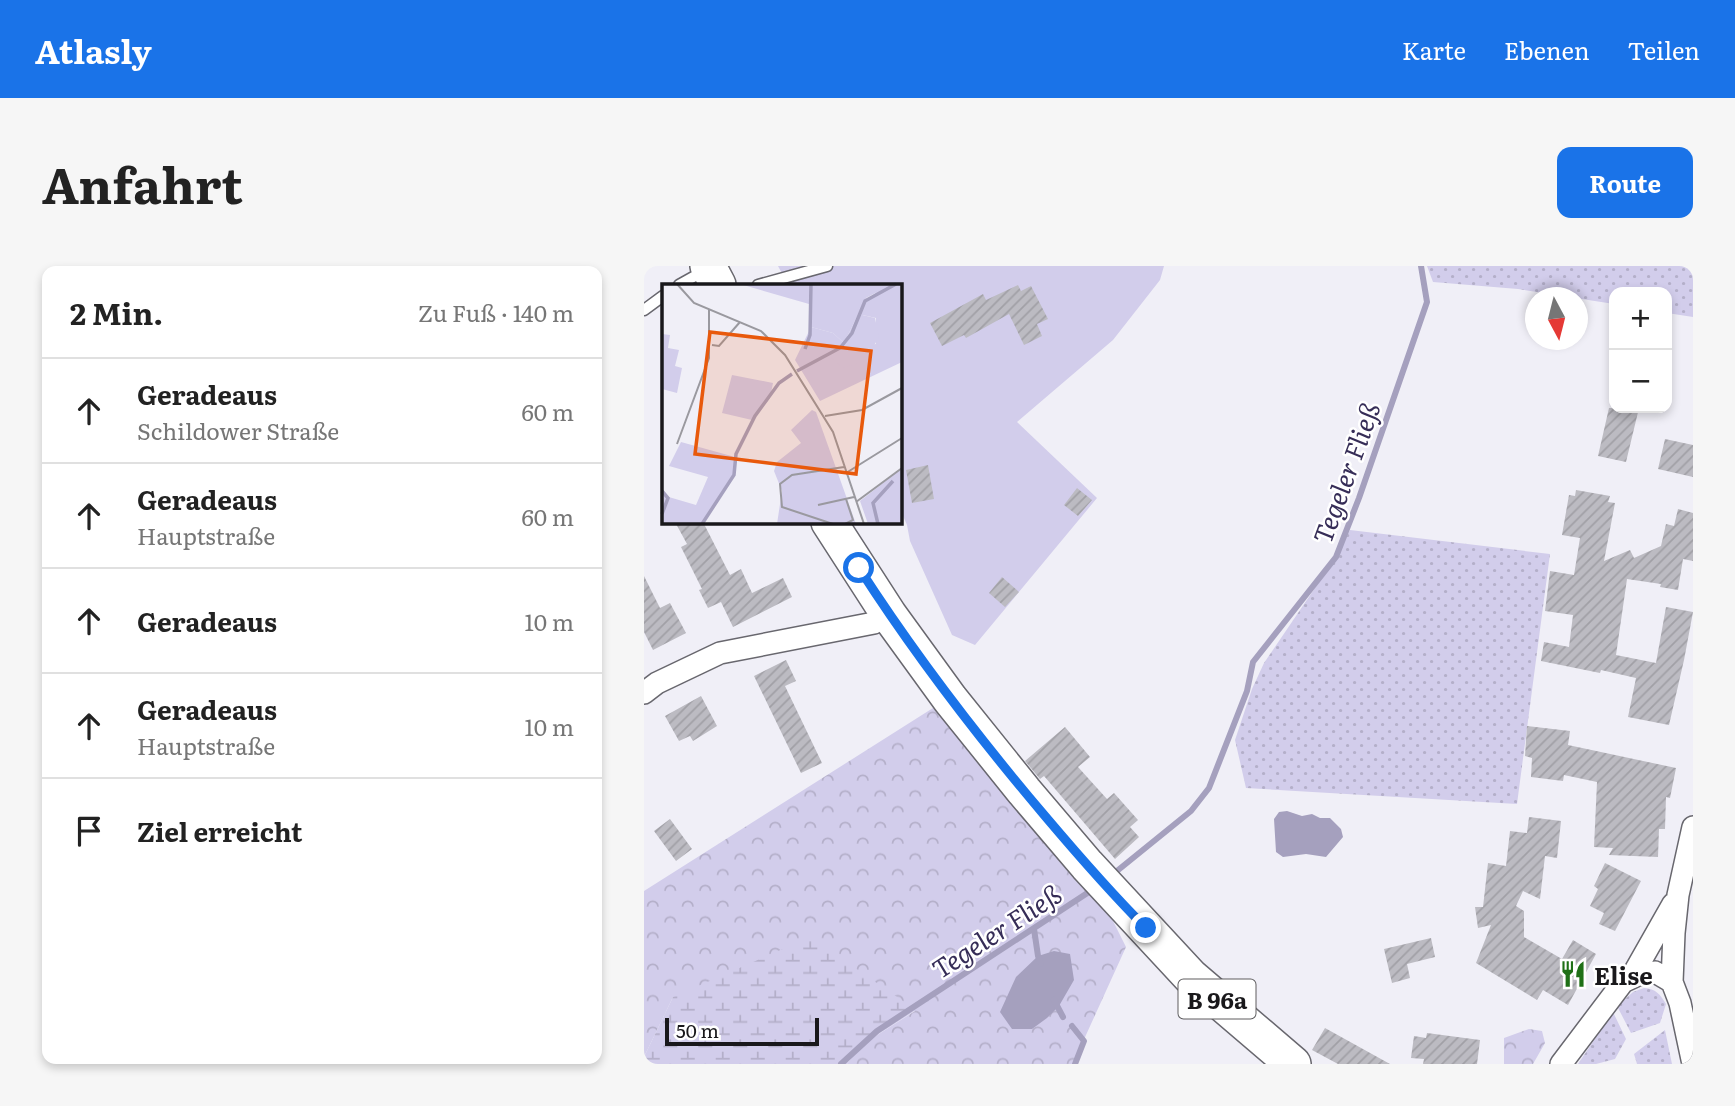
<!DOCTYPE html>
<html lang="de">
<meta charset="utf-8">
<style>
:root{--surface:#fff;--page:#f6f6f6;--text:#222;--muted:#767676;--line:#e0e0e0;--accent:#1a73e8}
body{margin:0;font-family:Literata,serif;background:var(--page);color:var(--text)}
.controls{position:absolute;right:21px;top:21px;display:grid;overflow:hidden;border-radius:14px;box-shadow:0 4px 10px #0003}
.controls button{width:63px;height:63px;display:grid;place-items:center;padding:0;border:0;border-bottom:2px solid var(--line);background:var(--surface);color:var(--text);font:35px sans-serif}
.compass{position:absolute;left:881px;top:21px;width:63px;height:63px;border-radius:50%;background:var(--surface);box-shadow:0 4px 10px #0003;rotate:173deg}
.scale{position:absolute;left:21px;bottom:18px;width:154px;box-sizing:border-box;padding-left:7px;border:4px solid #19181b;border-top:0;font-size:19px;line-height:24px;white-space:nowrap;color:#19181b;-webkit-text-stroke:5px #fff;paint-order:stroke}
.stop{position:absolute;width:21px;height:21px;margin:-16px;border:5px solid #1a73e8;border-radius:50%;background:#fff}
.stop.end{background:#1a73e8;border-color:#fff;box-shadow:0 2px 7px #0008}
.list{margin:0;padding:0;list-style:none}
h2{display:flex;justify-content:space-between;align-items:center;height:91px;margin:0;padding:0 28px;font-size:30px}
h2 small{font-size:23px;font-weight:400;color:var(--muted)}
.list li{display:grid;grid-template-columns:46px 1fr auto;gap:21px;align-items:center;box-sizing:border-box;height:105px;padding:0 28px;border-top:2px solid var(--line)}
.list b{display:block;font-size:26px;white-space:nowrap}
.list p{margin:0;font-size:23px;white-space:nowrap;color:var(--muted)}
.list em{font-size:23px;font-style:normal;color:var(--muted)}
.icon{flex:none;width:38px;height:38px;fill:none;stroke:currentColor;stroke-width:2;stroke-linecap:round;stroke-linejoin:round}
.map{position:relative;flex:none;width:1049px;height:798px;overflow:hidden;border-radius:14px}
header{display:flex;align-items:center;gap:42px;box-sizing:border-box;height:98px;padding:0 35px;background:var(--accent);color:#fff}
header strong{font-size:33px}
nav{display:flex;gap:38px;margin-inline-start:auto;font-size:24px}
.intro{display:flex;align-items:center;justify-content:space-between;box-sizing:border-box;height:168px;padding:0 42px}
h1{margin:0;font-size:49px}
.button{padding:18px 32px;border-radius:14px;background:var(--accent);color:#fff;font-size:24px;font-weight:700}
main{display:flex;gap:42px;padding:0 42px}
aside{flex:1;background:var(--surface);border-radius:14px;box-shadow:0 4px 10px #0003}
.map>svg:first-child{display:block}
.grass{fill:url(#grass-dots)}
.forest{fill:url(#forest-crowns)}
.wetland{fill:url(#wetland-marsh)}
.garden{fill:#d2cdeb}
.water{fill:#a5a0be}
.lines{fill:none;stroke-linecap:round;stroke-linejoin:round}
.stream{stroke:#a5a0be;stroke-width:6}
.building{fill:url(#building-hatch)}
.lane-casing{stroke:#68676e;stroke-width:13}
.street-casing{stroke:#68676e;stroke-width:24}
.primary-casing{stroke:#68676e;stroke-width:38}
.lane{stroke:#fff;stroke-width:10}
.street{stroke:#fff;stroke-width:21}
.primary{stroke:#fff;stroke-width:35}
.route{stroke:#1a73e8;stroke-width:9}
.labels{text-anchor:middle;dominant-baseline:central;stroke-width:5;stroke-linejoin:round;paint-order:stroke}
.shield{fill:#fff;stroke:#5e5d5f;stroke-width:2}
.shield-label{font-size:23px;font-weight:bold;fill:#19181b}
.poi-label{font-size:24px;font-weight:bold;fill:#19181b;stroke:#fff;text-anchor:start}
.water-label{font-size:26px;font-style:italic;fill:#362d57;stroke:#fff}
.inset-river{fill:none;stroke:#a5a0be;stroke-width:3.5}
.inset-road{fill:none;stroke:#9a999f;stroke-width:2}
.view{fill:#e8590c;fill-opacity:0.15;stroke:#e8590c;stroke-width:3.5}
.inset-edge{fill:none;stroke:#19181b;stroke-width:3.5}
</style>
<header>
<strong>Atlasly</strong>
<nav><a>Karte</a><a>Ebenen</a><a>Teilen</a></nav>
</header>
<div class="intro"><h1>Anfahrt</h1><a class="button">Route</a></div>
<main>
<aside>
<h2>2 Min.<small>Zu Fuß · 140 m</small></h2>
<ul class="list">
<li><svg class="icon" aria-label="ahead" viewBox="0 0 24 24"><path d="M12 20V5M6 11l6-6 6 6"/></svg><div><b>Geradeaus</b><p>Schildower Straße</p></div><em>60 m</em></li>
<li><svg class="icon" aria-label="ahead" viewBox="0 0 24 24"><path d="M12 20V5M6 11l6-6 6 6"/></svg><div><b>Geradeaus</b><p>Hauptstraße</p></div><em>60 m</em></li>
<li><svg class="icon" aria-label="ahead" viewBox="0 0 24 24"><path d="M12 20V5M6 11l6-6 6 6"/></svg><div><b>Geradeaus</b></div><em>10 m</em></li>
<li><svg class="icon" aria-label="ahead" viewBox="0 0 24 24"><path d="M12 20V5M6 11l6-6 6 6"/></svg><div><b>Geradeaus</b><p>Hauptstraße</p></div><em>10 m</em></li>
<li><svg class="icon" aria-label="arrive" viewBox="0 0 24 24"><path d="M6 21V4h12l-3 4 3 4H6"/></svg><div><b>Ziel erreicht</b></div></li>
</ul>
</aside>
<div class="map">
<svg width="1049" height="798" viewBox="0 0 1049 798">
<defs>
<pattern id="grass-dots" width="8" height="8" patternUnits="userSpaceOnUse" patternTransform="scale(1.75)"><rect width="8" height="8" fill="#d2cdeb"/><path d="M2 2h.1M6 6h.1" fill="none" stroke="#b4afc9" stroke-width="1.8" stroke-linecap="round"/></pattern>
<pattern id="forest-crowns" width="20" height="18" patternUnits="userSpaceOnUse" patternTransform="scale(1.75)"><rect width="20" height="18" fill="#d2cdeb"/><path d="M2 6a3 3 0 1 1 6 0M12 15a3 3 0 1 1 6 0" fill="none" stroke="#b4afc9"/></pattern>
<pattern id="wetland-marsh" width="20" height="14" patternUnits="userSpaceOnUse" patternTransform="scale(1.75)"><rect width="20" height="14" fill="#d2cdeb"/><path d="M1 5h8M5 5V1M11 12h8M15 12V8" fill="none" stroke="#b4afc9"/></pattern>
<pattern id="building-hatch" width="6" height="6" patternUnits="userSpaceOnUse" patternTransform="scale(1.75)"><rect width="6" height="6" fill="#bcbbc2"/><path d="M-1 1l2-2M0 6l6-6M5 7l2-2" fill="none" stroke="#a1a0a6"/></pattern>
</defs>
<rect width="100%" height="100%" fill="#f0eff7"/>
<path class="grass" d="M783 0H1049V51L1023 47V26H970V38L874 23 789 16Z
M706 264 906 288 873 538 602 522 591 474 608 423 620 397 692 291Z
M1000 722C1012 723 1016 728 1022 738L1016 757 987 767 973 740 989 726Z
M969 746 982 773 971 793 952 798H934Z
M1021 764 1028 798H993L990 788Z"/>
<path class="forest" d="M289 442 428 607 466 649 482 681 432 791 430 798H203L216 780 271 745 29 731 0 791V625Z
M885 763 898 765 901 777 889 798H860V772Z"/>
<path class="wetland" d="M166 671 272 744 216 780 203 798H0V791L29 731Z"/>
<path class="garden" d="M134 0H520L516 14 469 74 373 156 453 232 331 379 308 369 266 275 263 259 256 243V19H144Z"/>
<path class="water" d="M643 545 658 550 668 548 676 552H686L697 563 699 571 682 591 662 588 639 591 632 586 630 553 635 546Z
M410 685 426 688 430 714 415 740 403 752 388 763H368L356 746 372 711 394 690Z"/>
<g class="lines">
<path class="stream" d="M468 609 547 545 565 522 603 425 609 396 692 291 715 232 783 36 777 0
M390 663 394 690 397 698
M410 734 419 751
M428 760 440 775 431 798
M197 798 233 765 451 622"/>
</g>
<path class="building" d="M374 19 377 25 387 20 404 53 393 58 398 70 380 79 365 48 322 72 320 69 298 80 286 57 339 28 342 34Z
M965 142H995L982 196 954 190Z
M1021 173 1049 179V211L1014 203Z
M284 199 290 233 268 237 262 204Z
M433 222 448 234 434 250 420 239Z
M932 224 966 230 964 236 971 237 960 295 986 284 990 292 1017 280 1022 258 1030 260 1034 243 1049 247V295L1039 293 1034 324 1016 321 1017 318 983 313 972 389 1012 397 1022 341 1049 346 1040 394 1025 459 984 451 992 412 957 404 956 407 897 395 900 376 925 381 929 349 901 345 906 305 930 309 936 272 918 269 925 229 931 230Z
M31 256H59L86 309 97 303 108 327 139 312 148 331 89 361 77 336 64 342 55 324 58 323 37 281 43 278Z
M0 310 16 342 26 337 42 367 9 384 0 366Z
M358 311 375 326 361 341 345 327Z
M142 394 152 415 141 420 178 497 157 507 110 410Z
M57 430 73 460 49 475 46 470 35 475 21 450Z
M883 460 926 465 924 479 1032 502 1026 532 1022 531 1021 563H1015L1014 591 965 589 969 582 950 581 953 516 920 509 919 515 887 511 888 492 881 490Z
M421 461 446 491 434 501 463 533 470 527 494 554 486 561 495 571 471 593 400 510 396 513 381 495Z
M885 551 917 555 913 592 901 590 896 633 879 625 872 640 880 645V671L918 693 929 674 952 688 924 739 899 724 893 734 832 697 847 659 834 662 831 641H839L844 597 862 600 866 565 883 567Z
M26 553 48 583 32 595 10 565Z
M961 597 997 615 971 665 955 658 960 647 946 640 954 623 950 620Z
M787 672 791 691 763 698 766 712 748 717 740 683Z
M681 762 746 798H694L668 784Z
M783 767 836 774 833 798H779L780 793 767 792 770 770 782 772Z"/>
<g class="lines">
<defs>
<path id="lane" d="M35 19 60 5
M114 19 183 0
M0 44 19 30"/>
<path id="street" d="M0 427 13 417 76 387 230 357 245 349
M1049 561 1034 629 1030 667 1028 716 1036 737 1049 798
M987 712 1029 638
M917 798 979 716 994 709 1011 706 1028 716"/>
<path id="primary" d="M64 0 74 19
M185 256 245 349 306 433 380 525 443 599 546 710 649 798"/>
</defs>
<use href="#lane" class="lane-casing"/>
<use href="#street" class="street-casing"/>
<use href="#primary" class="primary-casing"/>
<use href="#lane" class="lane"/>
<use href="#street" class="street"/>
<use href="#primary" class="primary"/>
</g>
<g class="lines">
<path class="route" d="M215 302C271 389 334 471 401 550 434 589 466 626 502 662"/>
</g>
<defs>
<symbol id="restaurant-bare" viewBox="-9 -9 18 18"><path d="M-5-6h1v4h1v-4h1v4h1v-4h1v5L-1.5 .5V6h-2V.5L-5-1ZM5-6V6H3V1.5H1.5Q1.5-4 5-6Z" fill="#1f7017" stroke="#fff" stroke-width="2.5" paint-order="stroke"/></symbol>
</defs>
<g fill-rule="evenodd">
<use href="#restaurant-bare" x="910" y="689" width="38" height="38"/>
</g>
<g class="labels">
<rect class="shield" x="534.5" y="713.5" width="77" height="39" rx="5"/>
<g class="shield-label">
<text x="573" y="733">B 96a</text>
</g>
<g class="poi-label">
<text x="950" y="708">Elise</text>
</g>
<g class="water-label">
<text transform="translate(701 206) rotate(-70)">Tegeler Fließ</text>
<text transform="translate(352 664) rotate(-33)">Tegeler Fließ</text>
</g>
</g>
<g transform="translate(18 18)">
<rect width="240" height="240" fill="#f0eff7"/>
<path d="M78 0H230L204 14 182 59 171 49 149 43 147 20ZM0 50 8 51 6 64 17 66 13 82 20 84 15 109 0 105ZM70 91 111 99 108 114 90 136 60 129ZM19 158 73 173 72 191 40 240H0V211L34 221 46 193 7 182ZM240 184V240H206L198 217Z" fill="#d2cdeb"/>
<path d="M240 0V78L158 117 133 76 149 43 171 49 182 59 176 66 214 60V34L196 30 200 20 222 2Z" fill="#d2cdeb"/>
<path d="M196 30 213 34 217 53 203 77 181 84 166 71 182 59Z" fill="#d2cdeb"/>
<path d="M150 126 154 128 194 240H115L120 207 112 187 115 178 139 159 129 146Z" fill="#d2cdeb"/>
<path class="inset-river" d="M143 65 148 51 149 0M135 87 178 64 190 49 203 17 234 0M0 207 6 214 0 230M40 240 72 191 74 170 93 132 117 99 130 90M216 240 211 219 231 197"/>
<path class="inset-road" d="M15 0 32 19 99 47 123 71 171 148 202 240M50 61 57 62 78 38M163 132 200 126 240 104M15 160 47 74V26M184 189 240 154M194 218 240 184M156 221 192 213M171 240 120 223 118 200 130 191 182 183M183 240 191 236 184 215"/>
<path class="view" d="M48 48 209 67 194 190 33 170Z"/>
<rect width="240" height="240" class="inset-edge"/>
</g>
</svg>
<div class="controls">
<button>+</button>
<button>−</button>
</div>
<svg class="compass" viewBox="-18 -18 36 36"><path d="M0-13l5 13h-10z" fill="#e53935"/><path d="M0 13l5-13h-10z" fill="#767676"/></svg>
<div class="scale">50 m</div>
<div class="stop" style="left:215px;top:302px"></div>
<div class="stop end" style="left:502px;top:662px"></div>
</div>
</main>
